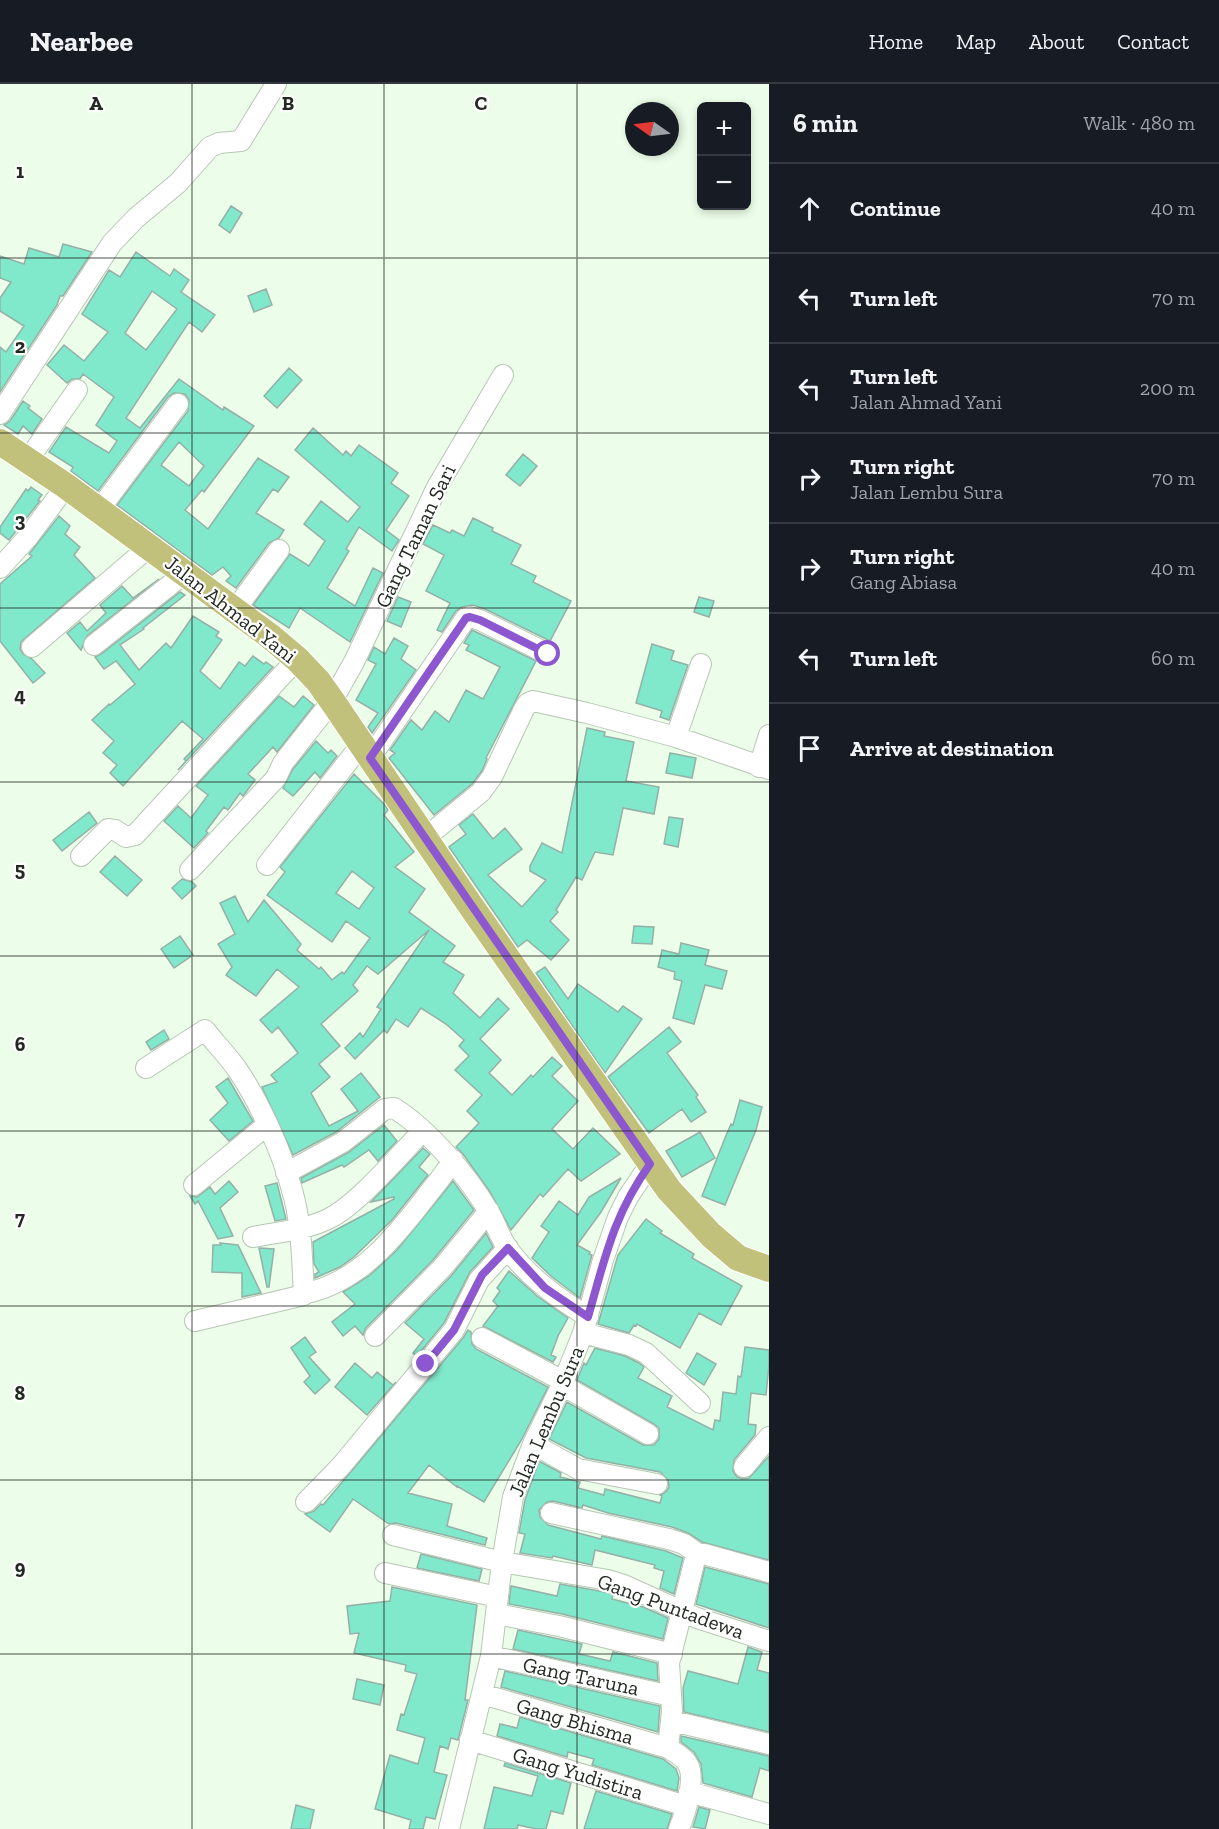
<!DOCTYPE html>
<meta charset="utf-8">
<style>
:root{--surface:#171b24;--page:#242831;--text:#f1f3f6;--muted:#9ea1a6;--line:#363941}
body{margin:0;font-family:"Zilla Slab",serif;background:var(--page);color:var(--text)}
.controls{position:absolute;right:18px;top:18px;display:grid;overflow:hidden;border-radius:9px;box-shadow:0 3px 9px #0003}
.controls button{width:54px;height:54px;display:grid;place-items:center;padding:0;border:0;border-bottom:2px solid var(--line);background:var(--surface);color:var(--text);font:30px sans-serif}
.compass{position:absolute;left:625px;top:18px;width:54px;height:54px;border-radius:50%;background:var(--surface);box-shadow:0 3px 9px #0003;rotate:284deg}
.stop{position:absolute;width:18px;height:18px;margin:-14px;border:4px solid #8d57d0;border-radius:50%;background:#fff}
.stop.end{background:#8d57d0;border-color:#fff;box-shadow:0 2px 6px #0008}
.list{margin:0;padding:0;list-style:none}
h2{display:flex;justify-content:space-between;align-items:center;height:78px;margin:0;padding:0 24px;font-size:26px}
h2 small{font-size:20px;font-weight:400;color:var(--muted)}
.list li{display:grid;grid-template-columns:39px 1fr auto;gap:18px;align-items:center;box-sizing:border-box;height:90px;padding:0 24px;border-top:2px solid var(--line)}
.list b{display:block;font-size:22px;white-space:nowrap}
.list p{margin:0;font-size:20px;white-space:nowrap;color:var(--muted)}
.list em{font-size:20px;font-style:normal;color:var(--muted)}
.icon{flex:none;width:33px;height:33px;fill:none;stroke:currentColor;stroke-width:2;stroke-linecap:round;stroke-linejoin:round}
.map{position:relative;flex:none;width:769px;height:1745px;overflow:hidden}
header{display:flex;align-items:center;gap:36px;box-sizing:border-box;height:84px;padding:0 30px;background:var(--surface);border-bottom:2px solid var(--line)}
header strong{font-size:28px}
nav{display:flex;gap:33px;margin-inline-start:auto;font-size:21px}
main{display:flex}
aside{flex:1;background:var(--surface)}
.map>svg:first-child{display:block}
.building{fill:#80e8cb;stroke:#94b0a7;stroke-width:1.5;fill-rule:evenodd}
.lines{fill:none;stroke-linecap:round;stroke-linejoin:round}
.minor-casing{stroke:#b6c7b4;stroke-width:22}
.major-casing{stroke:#fff;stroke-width:28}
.minor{stroke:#fff;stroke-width:20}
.major{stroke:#c2c17b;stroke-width:26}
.route{stroke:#8d57d0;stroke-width:8}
.grid{fill:none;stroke:#232a22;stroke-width:1.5;stroke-opacity:0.55}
.labels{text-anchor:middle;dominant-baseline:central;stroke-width:4.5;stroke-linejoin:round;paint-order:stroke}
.street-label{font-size:21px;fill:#232a22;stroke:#fff}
.grid-label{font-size:20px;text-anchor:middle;font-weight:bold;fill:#232a22;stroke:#fff;stroke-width:4.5;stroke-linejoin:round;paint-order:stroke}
</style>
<header>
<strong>Nearbee</strong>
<nav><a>Home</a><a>Map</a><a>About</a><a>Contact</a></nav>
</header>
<main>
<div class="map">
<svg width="769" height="1745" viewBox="0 0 769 1745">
<rect width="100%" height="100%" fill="#ecfee9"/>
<path class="building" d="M231 122 242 129 230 149 219 141Z
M63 160 92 168 63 212H60L57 221 0 308V263L6 268 24 242 0 227V214L11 198 0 194V172L24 180 29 164 59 173Z
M136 168 170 192 174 185 189 196 181 208 215 231 202 248 189 238 126 334 140 344 179 295 223 326 224 323 254 342 204 408 202 406 185 426 208 445 258 374 289 393 278 408 273 405 256 429 284 446 279 454 269 459 236 504 226 497 231 492 223 483 212 491 117 421 188 327 189 316 185 310 174 309 168 313 98 407 71 387 73 383 49 368 66 343 109 369 117 357 96 341 114 313 83 290 80 295H72L67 299 47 281 64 261 84 277 108 248 82 230 109 186 120 193ZM152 207 177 225 146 266 125 249ZM179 358 204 382 189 402 161 381Z
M266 205 272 221 254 228 248 212Z
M289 284 302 296 277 324 264 312Z
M23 317 30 322 28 324 42 335 32 350 23 342 18 350 4 341 10 337Z
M313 344 343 371 346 367 351 372 359 361 398 389 391 399 409 412 386 446 399 456 392 467 359 443 346 465 349 467 327 504 355 522 373 484 383 489 350 558 300 524 289 544 253 521 290 470 309 482 325 457 304 440 321 417 348 438 360 423 295 366Z
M523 370 537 382 520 402 506 391Z
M31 403 42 411 38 416 40 417 9 456 0 449V443L26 405 28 407Z
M59 432 70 442 65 450 80 463 74 471 95 494 21 558 20 565 23 570 32 575 45 589 33 599 0 557V500L32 472 29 470Z
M473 434 493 444 492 447 521 461 511 480 536 492 533 498 571 517 550 557 485 525 473 521 462 523 456 527 442 548 437 546 450 519 426 507 444 471 423 460 433 441 450 449 452 446 464 452Z
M159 495 87 552 81 566 67 549 80 538 87 547 106 529 100 521 122 502 133 514Z
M180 508 185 511 143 544 144 545 120 561 139 586 166 559 171 564 193 532 219 548 216 552 222 556 200 587 220 605 239 578 245 582 253 572 264 580 266 578 273 583 178 686 186 677 184 675 203 655 182 637 123 702 110 689 117 681 103 669 114 657 92 636 109 620 110 621 135 600 116 577 104 585 95 573 101 570Z
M398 513 411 518 401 543 387 537Z
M699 513 714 517 709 533 694 528Z
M472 546 536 577 486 674 487 675 482 687 472 700 434 731 389 674 395 669 390 666 411 636 422 646 435 627 449 638 466 606 483 615 500 583 466 566 469 561 464 559Z
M394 554 408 562 401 575 416 586 372 649 368 643 378 629 356 616 376 580 368 576 374 563 385 570Z
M652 560 674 567 671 576 688 581 669 636 660 633 662 627 636 619Z
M279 612 294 623 303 612 314 621 277 668 273 663 248 690 255 696 243 712 240 709 228 726 224 723 206 747 208 749 194 764 164 737 178 722 191 734 208 711 196 702Z
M587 644 605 648 604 652 634 658 626 697 659 703 654 730 623 724 613 771 595 768 582 796 576 793 556 826 558 828 550 837 569 856 551 876 527 856 518 863 449 763 466 750 459 741 473 730 493 755 505 744 522 765 488 791 522 823 546 796 530 787V782L542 759 562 769Z
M316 657 328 669 331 666 337 672 320 694 315 688 293 712 283 704 293 685Z
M670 669 696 674 692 694 666 689Z
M354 690 385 721 388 726 384 731 414 768 395 783 425 805 409 828 455 862 443 878 464 891 453 909 480 934 498 914 509 925 480 955 501 976 489 989 512 1011 531 991 533 993 552 973 562 982 552 992 578 1017 552 1045 573 1065 593 1044 620 1070 581 1097 568 1085 543 1113 540 1110 511 1146 490 1108 463 1070 456 1063 479 1039 467 1027 482 1011 455 986 469 972 459 962 464 956 446 940 421 924 408 943 396 935 387 949 384 946 355 975 345 964 360 949 363 953 381 925 377 923 429 846 378 890 367 882 353 901 358 907 321 940 340 962 319 980 330 993 311 1009 329 1042 358 1027 341 1005 361 989 380 1013 336 1048 293 1071 262 1003 277 998 271 991 298 969 278 943 272 949 260 936 299 903 277 885 256 912 226 891 232 883 218 860 235 850 220 819 235 812 248 838 264 816 301 860 297 866 319 885 321 883 332 896 342 888 344 890 370 854 346 837 332 858 267 811 285 788 280 783ZM352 787 374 804 359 825 336 809Z
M89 728 97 739 62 767 53 756Z
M669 733 683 735 678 763 664 760Z
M115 772 142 796 127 812 100 788Z
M182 795 192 798 196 802 182 815 172 804Z
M634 842 654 843 652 860 632 859Z
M180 852 193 871 174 884 161 865Z
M681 859 709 866 705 881 727 887 722 905 705 901 694 940 673 934 682 897 674 895 675 888 658 883 662 866 679 870Z
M545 883 568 915 578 900 618 928 623 922 642 935 605 989 536 889Z
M669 943 681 958 667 969 698 1011 696 1013 706 1028 691 1038 682 1025 649 1049 608 993Z
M164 946 169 955 151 966 146 958Z
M228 994 253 1037 229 1057 210 1036 228 1019 216 1003Z
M740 1016 762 1023 756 1046 725 1121 702 1112 725 1054 731 1040 733 1041Z
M384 1041 397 1057 378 1077 369 1066 344 1083 342 1081 302 1099 301 1094 349 1068Z
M700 1048 715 1074 682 1093 666 1067Z
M423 1064 430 1070 419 1083 428 1091 392 1136 354 1173 340 1183 315 1194V1190L319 1188 314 1180 313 1158 394 1115V1113L371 1118Z
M621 1094 601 1128 577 1161 590 1168 589 1170 592 1171 580 1214 552 1193 532 1174 549 1148 541 1142 559 1117 578 1131 589 1113Z
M229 1097 238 1108 220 1124 233 1152 218 1155 198 1117 195 1120 190 1112 197 1113 210 1103 215 1110Z
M453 1097 474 1126 433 1176 366 1244 363 1251 355 1242 343 1252 332 1238 355 1220 343 1208 369 1192 397 1166Z
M277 1099 286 1135 275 1137 265 1102Z
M646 1135 662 1147 660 1149 694 1170 692 1174 742 1202 721 1241 699 1229 680 1264 637 1240 636 1242 634 1241 629 1249 598 1240 618 1171Z
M486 1149 493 1163 470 1188 444 1239 417 1272 413 1269 424 1255 405 1239 451 1192Z
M220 1159 238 1161 261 1209 242 1213V1189L212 1188 213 1161H221Z
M259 1164 274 1165 269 1203H267Z
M509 1187 537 1212 568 1234 558 1252 551 1271 556 1273 553 1278 483 1242 498 1222 493 1217 500 1207 497 1204Z
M468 1246 471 1248 472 1260 476 1265 548 1303 522 1355 484 1418 457 1402V1403L429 1381 408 1409 452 1420 447 1442 487 1454 485 1461 396 1439 389 1440 353 1415 330 1448 305 1430 314 1427 321 1420 323 1421 463 1254Z
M305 1253 316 1268 309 1273 330 1296 315 1310 304 1298 310 1292 291 1264Z
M745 1263 769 1266V1281L766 1311 751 1309 748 1340 756 1341 755 1351 734 1376 733 1387 737 1393 743 1395 749 1394 769 1372V1476L702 1458 688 1449 672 1443 608 1429 583 1421 582 1424 553 1417 547 1418 539 1426 540 1433 548 1441 601 1455 602 1452 666 1467 683 1474 674 1510 660 1504 664 1487 654 1484 655 1481 595 1466 592 1481 553 1472 552 1474 520 1469 525 1450 519 1449 525 1416 539 1377 561 1389 560 1393 580 1398 578 1404 604 1411 605 1405 660 1419 662 1412 660 1411 666 1408 669 1403 668 1396 660 1388 586 1374 549 1355 567 1318 643 1361H654L659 1355V1344L654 1340 577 1296 584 1279 586 1281 595 1264 625 1272 639 1279 644 1283 638 1294 672 1312 667 1323 713 1346 715 1336 720 1337 723 1308 736 1310 738 1292 741 1293Z
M697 1269 716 1280 704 1301 686 1289Z
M355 1279 372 1294 377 1288 393 1301 396 1298 367 1331 335 1303Z
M421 1470 482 1485 479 1497 417 1484Z
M705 1483 769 1500V1544L696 1520Z
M560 1500 605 1508 613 1510 612 1515 643 1523 668 1534 663 1555 562 1530 509 1520 511 1502 557 1512Z
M392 1503 477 1521 465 1616H468L458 1656 451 1654 448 1665 440 1662 434 1688 447 1691 435 1735 426 1733 423 1745H409L411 1736 375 1725 390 1671 418 1680 425 1654 397 1646 401 1630 404 1631 417 1590 405 1587 406 1581 354 1569 359 1549 350 1550 347 1522 390 1517Z
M518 1546 582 1560 579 1570 610 1577 613 1568 657 1579 658 1597 513 1565Z
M748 1563 762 1568 757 1586 769 1589V1648L684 1628 683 1604 688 1587 738 1600Z
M505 1587 660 1622 658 1648 501 1603Z
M357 1595 384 1601 380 1621 353 1615Z
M520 1633 663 1675 676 1685 679 1694 677 1707 592 1681 594 1675 568 1668 567 1673 497 1652 500 1640 517 1644Z
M681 1652 769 1672V1687L760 1684 752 1713 703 1699 701 1680 694 1668 681 1658Z
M505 1679 571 1699 563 1730 551 1727 546 1745H536L518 1741 517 1745H484L494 1703 532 1712 538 1692 504 1682Z
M596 1707 672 1730 667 1745H584Z
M296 1721 314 1726 310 1745H291Z
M699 1723 710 1726 705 1745 693 1743Z"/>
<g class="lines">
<defs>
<path id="minor" d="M0 330 112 159 136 134 178 99 210 63 219 59 241 57 276 0
M28 376 77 306
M99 426 178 320
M0 484 28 453 66 402
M235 526 279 466
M94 561 185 489
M32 563 149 463
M676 653 701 580
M370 674 466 534 470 533 480 536 548 570
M759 683 769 651
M425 754 481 708 492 693 524 625 528 619 533 617 587 629 676 653 769 685
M81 772 108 745 115 746 126 753 135 751 297 575
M267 781 361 661
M190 786 276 694 283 679 332 617 354 578 437 403 503 291
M146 984 205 946C215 959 227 971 237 985 259 1017 282 1068 292 1106 302 1140 302 1176 304 1211L195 1237
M286 1089 343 1058 385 1025 394 1024C429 1046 468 1092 489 1128 496 1140 500 1154 508 1165 529 1194 558 1214 588 1233
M194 1101 267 1041
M253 1153C278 1148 307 1146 330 1134 358 1120 399 1071 422 1048
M311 1208C361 1195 395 1153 425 1114 434 1102 445 1090 453 1076
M583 1249 629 1261 646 1269 700 1319
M375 1252 442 1184 489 1127
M482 1254 563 1297
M562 1301 648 1350
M533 1360 578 1385 657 1400
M744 1383 769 1353
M306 1418 341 1382 454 1246 479 1196 508 1164
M551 1429 669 1455 684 1460 698 1470
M393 1451 502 1478 608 1496 624 1501 697 1534 769 1557
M385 1489 498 1513
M496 1530 559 1542 672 1570
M491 1572 671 1612
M482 1610 668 1664
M672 1637 769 1660
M470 1656 686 1722
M689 1708 769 1730
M449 1745 491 1572 502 1478 513 1413 533 1360 562 1301 583 1249 603 1176 618 1133 628 1113 650 1080
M679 1745C685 1730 697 1693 687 1679 683 1672 674 1668 668 1664L672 1627 669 1579 695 1475 698 1470H704L769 1488"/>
<path id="major" d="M0 358 66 402 271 553 297 575 318 597 335 621 466 815 669 1106 711 1151 738 1174 769 1185"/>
</defs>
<use href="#minor" class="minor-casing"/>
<use href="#major" class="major-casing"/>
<use href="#minor" class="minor"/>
<use href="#major" class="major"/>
</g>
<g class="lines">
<path class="route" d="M426 1280 454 1246 482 1191 508 1164 545 1204 588 1233C605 1174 613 1132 650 1080L370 674 466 534 470 533 480 536 548 570"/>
</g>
<path class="grid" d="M192 0V1745M384 0V1745M577 0V1745M0 174H769M0 349H769M0 524H769M0 698H769M0 872H769M0 1047H769M0 1222H769M0 1396H769M0 1570H769"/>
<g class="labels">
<g class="street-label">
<text transform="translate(415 452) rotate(-64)">Gang Taman Sari</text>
<text transform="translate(231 525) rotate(38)">Jalan Ahmad Yani</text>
<text transform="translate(546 1337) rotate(-67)">Jalan Lembu Sura</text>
<text transform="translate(671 1522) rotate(20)">Gang Puntadewa</text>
<text transform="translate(581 1592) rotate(12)">Gang Taruna</text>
<text transform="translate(575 1637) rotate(16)">Gang Bhisma</text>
<text transform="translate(578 1689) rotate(17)">Gang Yudistira</text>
</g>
</g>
<g class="grid-label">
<text x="96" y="26">A</text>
<text x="288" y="26">B</text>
<text x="481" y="26">C</text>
<text x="20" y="94">1</text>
<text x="20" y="269">2</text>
<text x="20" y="443">3</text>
<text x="20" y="618">4</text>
<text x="20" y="792">5</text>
<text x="20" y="967">6</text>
<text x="20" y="1141">7</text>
<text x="20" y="1316">8</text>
<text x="20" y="1490">9</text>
</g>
</svg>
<div class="controls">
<button>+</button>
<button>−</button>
</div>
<svg class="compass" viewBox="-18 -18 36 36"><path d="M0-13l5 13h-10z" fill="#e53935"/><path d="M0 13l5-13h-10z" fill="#9ea1a6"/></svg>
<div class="stop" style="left:548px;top:570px"></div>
<div class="stop end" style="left:426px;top:1280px"></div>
</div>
<aside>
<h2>6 min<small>Walk · 480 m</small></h2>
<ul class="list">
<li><svg class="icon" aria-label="ahead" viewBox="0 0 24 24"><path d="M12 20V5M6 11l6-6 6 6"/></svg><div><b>Continue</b></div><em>40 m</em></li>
<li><svg class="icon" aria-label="left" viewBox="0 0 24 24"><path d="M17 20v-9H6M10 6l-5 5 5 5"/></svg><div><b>Turn left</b></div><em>70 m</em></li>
<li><svg class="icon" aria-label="left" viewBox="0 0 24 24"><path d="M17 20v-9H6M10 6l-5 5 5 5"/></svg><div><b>Turn left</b><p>Jalan Ahmad Yani</p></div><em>200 m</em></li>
<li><svg class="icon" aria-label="right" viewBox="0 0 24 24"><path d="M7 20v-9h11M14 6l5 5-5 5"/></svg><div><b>Turn right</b><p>Jalan Lembu Sura</p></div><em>70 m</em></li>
<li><svg class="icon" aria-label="right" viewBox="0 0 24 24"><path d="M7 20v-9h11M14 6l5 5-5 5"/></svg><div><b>Turn right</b><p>Gang Abiasa</p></div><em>40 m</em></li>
<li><svg class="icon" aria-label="left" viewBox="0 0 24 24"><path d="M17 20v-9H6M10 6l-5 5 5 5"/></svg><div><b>Turn left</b></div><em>60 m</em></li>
<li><svg class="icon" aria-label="arrive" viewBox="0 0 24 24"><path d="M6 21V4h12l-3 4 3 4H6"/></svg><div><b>Arrive at destination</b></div></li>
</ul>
</aside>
</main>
